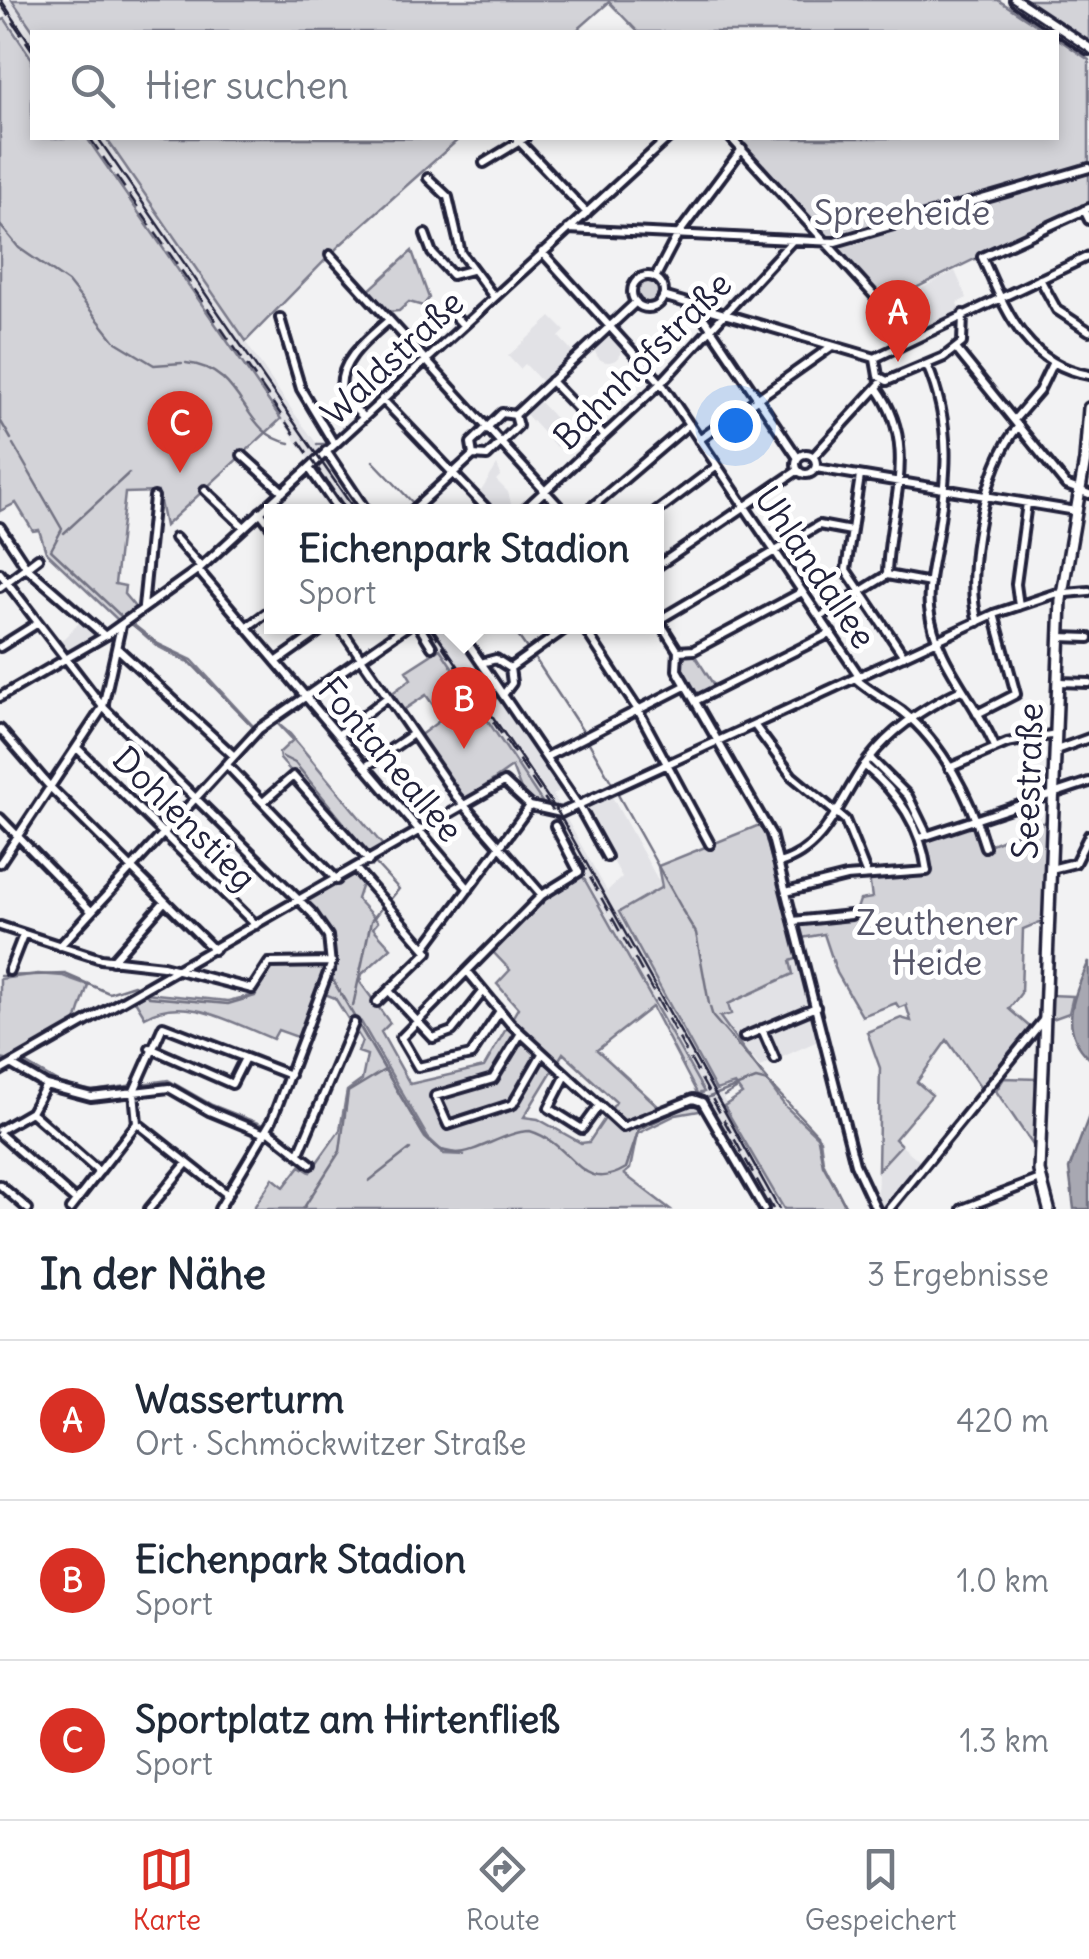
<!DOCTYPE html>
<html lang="de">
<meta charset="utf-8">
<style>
:root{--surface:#fff;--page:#f2f2f3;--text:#1f2937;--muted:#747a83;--line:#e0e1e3;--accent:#d93025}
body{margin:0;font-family:Delius,sans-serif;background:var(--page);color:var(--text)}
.you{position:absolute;left:735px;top:425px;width:35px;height:35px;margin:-25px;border:8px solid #fff;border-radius:50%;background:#1a73e8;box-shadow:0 0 0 15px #1a73e833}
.badge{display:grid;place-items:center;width:65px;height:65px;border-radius:50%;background:var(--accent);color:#fff;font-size:32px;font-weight:700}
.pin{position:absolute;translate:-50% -82px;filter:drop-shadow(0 2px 5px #0008)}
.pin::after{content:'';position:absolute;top:52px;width:35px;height:30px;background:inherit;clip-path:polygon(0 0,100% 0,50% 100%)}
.popup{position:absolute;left:264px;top:504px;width:400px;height:130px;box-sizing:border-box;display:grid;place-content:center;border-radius:0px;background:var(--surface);filter:drop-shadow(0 2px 8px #0005);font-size:32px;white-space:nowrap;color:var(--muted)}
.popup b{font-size:38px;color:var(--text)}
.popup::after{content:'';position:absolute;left:50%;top:100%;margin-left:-20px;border:20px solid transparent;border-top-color:var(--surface)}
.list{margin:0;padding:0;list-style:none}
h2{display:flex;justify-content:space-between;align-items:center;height:130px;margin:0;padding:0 40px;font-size:42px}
h2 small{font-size:32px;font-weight:400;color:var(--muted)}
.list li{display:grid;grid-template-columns:65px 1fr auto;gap:30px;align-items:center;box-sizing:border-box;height:160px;padding:0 40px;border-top:2px solid var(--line)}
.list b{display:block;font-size:38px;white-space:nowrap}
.list p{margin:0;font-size:32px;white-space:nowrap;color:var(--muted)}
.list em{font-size:32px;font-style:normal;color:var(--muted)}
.icon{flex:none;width:55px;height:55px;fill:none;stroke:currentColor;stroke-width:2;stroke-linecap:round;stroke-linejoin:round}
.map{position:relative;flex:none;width:1089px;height:1209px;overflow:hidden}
.search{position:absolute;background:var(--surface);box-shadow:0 5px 15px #0003;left:30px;right:30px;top:30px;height:110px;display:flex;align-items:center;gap:25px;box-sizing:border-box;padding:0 35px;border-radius:0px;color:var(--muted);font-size:38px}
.sheet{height:610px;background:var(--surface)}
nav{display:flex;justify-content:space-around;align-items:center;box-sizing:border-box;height:140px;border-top:2px solid var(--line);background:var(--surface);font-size:28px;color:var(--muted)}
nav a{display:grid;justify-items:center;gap:5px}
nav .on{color:var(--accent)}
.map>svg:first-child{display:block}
.built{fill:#e2e2e6}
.green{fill:#d3d3d8;stroke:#7a7a8a;stroke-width:2.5;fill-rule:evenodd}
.water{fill:#a8a8b2;stroke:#727282;stroke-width:2.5}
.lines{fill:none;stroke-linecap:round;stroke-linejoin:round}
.stream{stroke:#727282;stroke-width:2.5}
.minor-casing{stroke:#22223b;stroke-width:14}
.major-casing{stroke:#22223b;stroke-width:16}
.minor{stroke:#fff;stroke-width:6}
.major{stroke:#fff;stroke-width:9}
.tram{stroke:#22223b;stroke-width:2.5}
.rail{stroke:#22223b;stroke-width:2.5;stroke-dasharray:15 8;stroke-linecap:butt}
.labels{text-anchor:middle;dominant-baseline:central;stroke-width:10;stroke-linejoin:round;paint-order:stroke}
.park-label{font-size:35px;fill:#57576a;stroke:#fff}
.street-label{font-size:35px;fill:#22223b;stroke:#fff}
</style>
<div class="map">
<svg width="1089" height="1209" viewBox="0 0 1089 1209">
<rect width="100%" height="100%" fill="#f2f2f3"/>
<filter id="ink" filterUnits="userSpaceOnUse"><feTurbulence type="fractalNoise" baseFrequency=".01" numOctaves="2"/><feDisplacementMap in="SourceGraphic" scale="20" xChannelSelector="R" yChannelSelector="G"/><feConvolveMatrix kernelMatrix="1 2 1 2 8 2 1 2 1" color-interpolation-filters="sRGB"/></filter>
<g filter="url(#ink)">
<path class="built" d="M0 0H12L34 32 32 56 0 9Z
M89 138H106L294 413 317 444H326L309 460Z
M955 271 967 298 957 303 961 312 924 328 908 295Z
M551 317 565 331 559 337 575 354 543 383 525 364 520 369 508 356Z
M595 349a13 13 0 1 1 26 0a13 13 0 1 1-26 0Z
M538 400 570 434 556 447 524 412Z
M326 456 363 511H344L314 468Z
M497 465 501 475 496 480 508 492 513 511H495L478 496Z
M84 618 102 634 66 653 59 643Z
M422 627H451L562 789 553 795 607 891 622 877 583 808 611 795 662 887 620 912 784 1209H769L552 817Z
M799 958 820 1040 760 1067 719 1017 727 1005Z
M901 1145 922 1163 885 1209H881L877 1202 878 1170Z"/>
<path class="green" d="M12 0H998L1047 32H638L609 2 575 32H34Z
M1021 0H1089V45Z
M5 19 32 59V138H87L281 419 165 526 158 492 125 493 115 584 125 586 124 594 135 607 119 621 46 552 39 530 33 531 16 503 0 511V21ZM191 429 199 437 177 457 168 448Z
M1057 38 1089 60V203L885 303 734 138H1056Z
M106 138H460L340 245 246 341Z
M412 251 429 298 423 306 409 302 399 311 385 312 367 292Z
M634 292a14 14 0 1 1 28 0a14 14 0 1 1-28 0Z
M130 622 158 644 192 660 254 727 193 665 157 646Z
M440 649 546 808 523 795 512 767 465 800 419 736 466 701 440 715 426 695 402 711 391 694 411 679 406 671Z
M688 652 694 654 715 687 696 696 679 666Z
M276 722 290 734 385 848 368 857 280 759 279 753 293 740Z
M975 820 984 847 1050 820 1045 920 1023 929 1021 993 1009 1009 1031 1028 982 1090 947 1040 917 1082 932 1095 895 1139 901 1145 878 1170 880 1068 867 1032 901 1018 911 1021 906 1005 899 1008 896 1003 862 1016 837 973 824 934 802 938 798 921 855 915 860 900 872 898 869 877 928 873 922 839Z
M762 824 799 958 790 961 793 974 728 1004 731 1014 720 1017 785 1106 820 1139 823 1162 847 1209H784L724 1106 742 1094 735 1084 716 1090 619 912 662 887 658 866Z
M356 872 363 881 357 899 378 922 373 928 391 948 362 974 360 982 390 1023 381 1032 410 1084 484 1067 518 1008 497 984 510 970 493 952 541 900 582 875 704 1092 698 1094 705 1110 676 1115 637 1134 630 1169 624 1174 670 1209H253L273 1178 284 1187 300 1166 310 1172 340 1130 347 1091 362 1080 367 1055 358 1052 362 1041 335 998 325 994C340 954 334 931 303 902ZM652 1007 697 1093 660 1108 597 1050ZM361 1022 428 1138 441 1150 465 1155 444 1154 425 1138 358 1024ZM563 1053 616 1102 589 1142 581 1143 538 1119 524 1117Z
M325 963 328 966 300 1038 278 1030 273 1039C234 1024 185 993 145 1017L134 999 145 993 228 1001 254 995 268 966Z
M38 974 63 976 88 985 75 1025 9 1060 11 1064H4L0 1070V1062L6 1060 0 1059V979Z
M1049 995 1073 996 1069 1013 1047 1021Z
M23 1062 61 1084 93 1091 168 1080 212 1105 268 1127 263 1131 169 1087 102 1096 46 1084 15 1066Z
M1004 1078 1039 1079 1037 1151 996 1091Z"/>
<path class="water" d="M1089 961V1058C1057 1028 1075 994 1089 961Z
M1089 1116V1209H1074L1069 1169Z"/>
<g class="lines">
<path class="stream" d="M0 225 19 248 68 282 114 340
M116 342 154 365 182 363
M186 363C247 369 240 435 290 443
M0 420 11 439
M13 444 62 529 51 550 123 618
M317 444H327
M373 461 414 504
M420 511 421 512
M64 533 129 473
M130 623 159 645 187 659 253 727
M511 626 528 650
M534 657 584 733
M588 741 613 785
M283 757 295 763 370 855
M617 793 681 907
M376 864 399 889 389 901
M682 910 696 933 709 1004
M324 965 423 1134C455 1178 491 1132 530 1131 576 1145 579 1196 626 1168L639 1129 697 1102
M0 976 65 974 109 993 134 985 149 997 228 1004 255 996 269 968 277 966
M353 1006 371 921 383 906
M710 1007 713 1017 767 1079
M724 1096 736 1089
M704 1099 756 1079 768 1082 817 1134 823 1165 847 1209
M369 1181 410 1149
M303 1209 340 1151 348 1092 386 1069"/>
<defs>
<path id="minor" d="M516 138 587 213
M731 138 912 337
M484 163 525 138
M428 178 448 197 461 253 494 297
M1089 208 982 257C1006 310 1025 364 1089 375
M1084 210 1089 220
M568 229 835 242 1089 168
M425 234 432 253 452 275 471 270
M542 252 661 383 860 677
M330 255 564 512
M632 292a16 16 0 1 1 32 0a16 16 0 1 1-32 0Z
M655 278 677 236 742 149
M1040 279 1057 310 1089 331
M663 296 875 358
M446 307 463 325
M697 308 798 458
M280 318 301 389 334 444
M957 350 1066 485 1089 494
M875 358 1089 256
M875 359 878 376 887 381 944 357 962 343 963 314
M927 365C953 425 947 477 937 539 933 562 927 586 929 608 935 662 976 700 995 747
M551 381 604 436
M877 388C921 449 888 508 887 575
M382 399 490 512
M515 415 636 302
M363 417C357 410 344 401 342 392 336 362 370 337 389 320
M1014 420 1039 391 1052 364
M699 440 832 346
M326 451 367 512
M796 464a10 10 0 1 1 20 0a10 10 0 1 1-20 0Z
M242 455 283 492
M473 455 471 443 502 413 515 415
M813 457 880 384
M309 468 340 512
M816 468 1076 511
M860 476 846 570 904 656
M205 490 244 527
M260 512 272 528
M411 512 473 455 487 456 518 426 515 415
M522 512 661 383 792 241
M586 512 689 424
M656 512 717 466
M0 527 27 568 105 636
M175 538 201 567
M656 567 797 471
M198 570 469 889
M0 573 103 707 312 913 328 936 331 965 272 1120 219 1209
M887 575 930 583
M0 587 38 558
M1019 606 1016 584 1027 503
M143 607 154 497
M656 616 678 651
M820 617 887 575
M659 620 819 525 851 531
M978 622C963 575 985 462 1019 426
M339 626 456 796 542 895
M419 626 432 647
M456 626 580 808 607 857
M583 626 638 710 710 844
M247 627 272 609
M1060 637 1089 638
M0 647 38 623
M117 648 234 756
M678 651 677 670 771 834 855 1164 876 1209
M678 651 694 650 802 592
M276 662 327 626
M481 663 496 659 510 668 512 683 503 695
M510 668 569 626
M856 679C869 691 887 700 902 711 943 744 970 797 985 847
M1058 682 1089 683
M0 697 105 636 200 568 668 138
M695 701 831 633
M977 714 1016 694 994 614
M755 726 792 776 845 820 867 875
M0 729 51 788 214 950
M740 731 994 614 1054 594 1089 591
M338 735 388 697
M77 748 256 925
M1056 750 1089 738
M546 757 685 686
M870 758 908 796 927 835
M226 764 337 880
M365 767 413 734
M949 768 1007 743 1056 734
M263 802 293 776 369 861
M0 818 91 911
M920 838 1089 782
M0 863 103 707 121 626
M779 863C828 849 840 797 868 760 891 730 927 706 961 690
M356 869 428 952 377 1002
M1051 869 1075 863 1089 835
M786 892 846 877 927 871C921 826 899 794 864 765
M793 921 851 915
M0 926 101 959 163 966 252 989 269 963 332 962
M60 946 259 729 407 626
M426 946 530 806
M112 961 165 901
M9 971 23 935
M468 972 510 1023 623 1127 693 1099 702 1102 764 1209
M389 991 433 1038 452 1031 483 992
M500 1011 471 1055 418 1067 401 1038 542 895 579 872 555 826
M762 1029 775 1059
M521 1033 493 1079 435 1096 448 1125 513 1104 542 1054
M744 1037 816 1007
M150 1048 232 1084 245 1058
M12 1065 46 1085 91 1097 169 1088 209 1111 265 1134
M0 1071 504 782 530 806 561 813 759 722
M565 1077 549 1108 582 1129 598 1107
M134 1091 163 1026 290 1075
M31 1112 99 1172
M137 1123 228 1195
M0 1130 31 1112 46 1085
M268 1130 311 1164
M0 1134 76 1201
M299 1153 354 1023
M0 1185 28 1209
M70 1209 137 1123 134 1092
M149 1209 187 1163
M889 1209 1044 1019
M962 1209 1040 1179"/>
<path id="major" d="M1015 0 1089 49
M1049 1209 1039 1171 1061 600 1085 460 1089 408"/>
</defs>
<use href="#minor" class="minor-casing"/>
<use href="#major" class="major-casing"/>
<use href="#minor" class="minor"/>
<use href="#major" class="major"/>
<path class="tram" d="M1 0 32 46
M1009 0 1089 53
M98 138 356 512
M431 626 559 814 779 1209"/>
<path class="rail" d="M0 3 32 50
M90 138 348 512
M429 626 555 814 773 1209"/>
</g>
</g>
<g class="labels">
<g class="park-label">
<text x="902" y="212">Spreeheide</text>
<text x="937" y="922">Zeuthener<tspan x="937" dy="40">Heide</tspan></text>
</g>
<g class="street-label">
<text transform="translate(392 357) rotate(-43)">Waldstraße</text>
<text transform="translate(642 360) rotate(-45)">Bahnhofstraße</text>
<text transform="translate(816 567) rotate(56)">Uhlandallee</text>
<text transform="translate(391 759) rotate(50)">Fontaneallee</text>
<text transform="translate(1027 781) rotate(-88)">Seestraße</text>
<text transform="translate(185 818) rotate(45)">Dohlenstieg</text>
</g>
</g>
</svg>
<div class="you"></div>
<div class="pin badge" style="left:898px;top:362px">A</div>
<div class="pin badge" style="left:464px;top:749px">B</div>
<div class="popup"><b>Eichenpark Stadion</b>Sport</div>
<div class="pin badge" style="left:180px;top:473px">C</div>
<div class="search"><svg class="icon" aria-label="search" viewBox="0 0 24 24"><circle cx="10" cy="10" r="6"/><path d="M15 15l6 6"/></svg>Hier suchen</div>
</div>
<section class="sheet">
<h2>In der Nähe<small>3 Ergebnisse</small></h2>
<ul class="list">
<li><span class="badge">A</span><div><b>Wasserturm</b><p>Ort · Schmöckwitzer Straße</p></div><em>420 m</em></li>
<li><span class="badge">B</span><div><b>Eichenpark Stadion</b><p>Sport</p></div><em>1.0 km</em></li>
<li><span class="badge">C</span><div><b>Sportplatz am Hirtenfließ</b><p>Sport</p></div><em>1.3 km</em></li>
</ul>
</section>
<nav>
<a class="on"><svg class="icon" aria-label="map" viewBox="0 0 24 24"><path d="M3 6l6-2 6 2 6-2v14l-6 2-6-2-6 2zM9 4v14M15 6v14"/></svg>Karte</a>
<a><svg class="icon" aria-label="directions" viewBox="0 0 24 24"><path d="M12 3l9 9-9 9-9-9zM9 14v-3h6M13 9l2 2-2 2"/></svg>Route</a>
<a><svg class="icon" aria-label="saved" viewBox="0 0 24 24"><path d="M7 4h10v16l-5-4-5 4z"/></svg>Gespeichert</a>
</nav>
